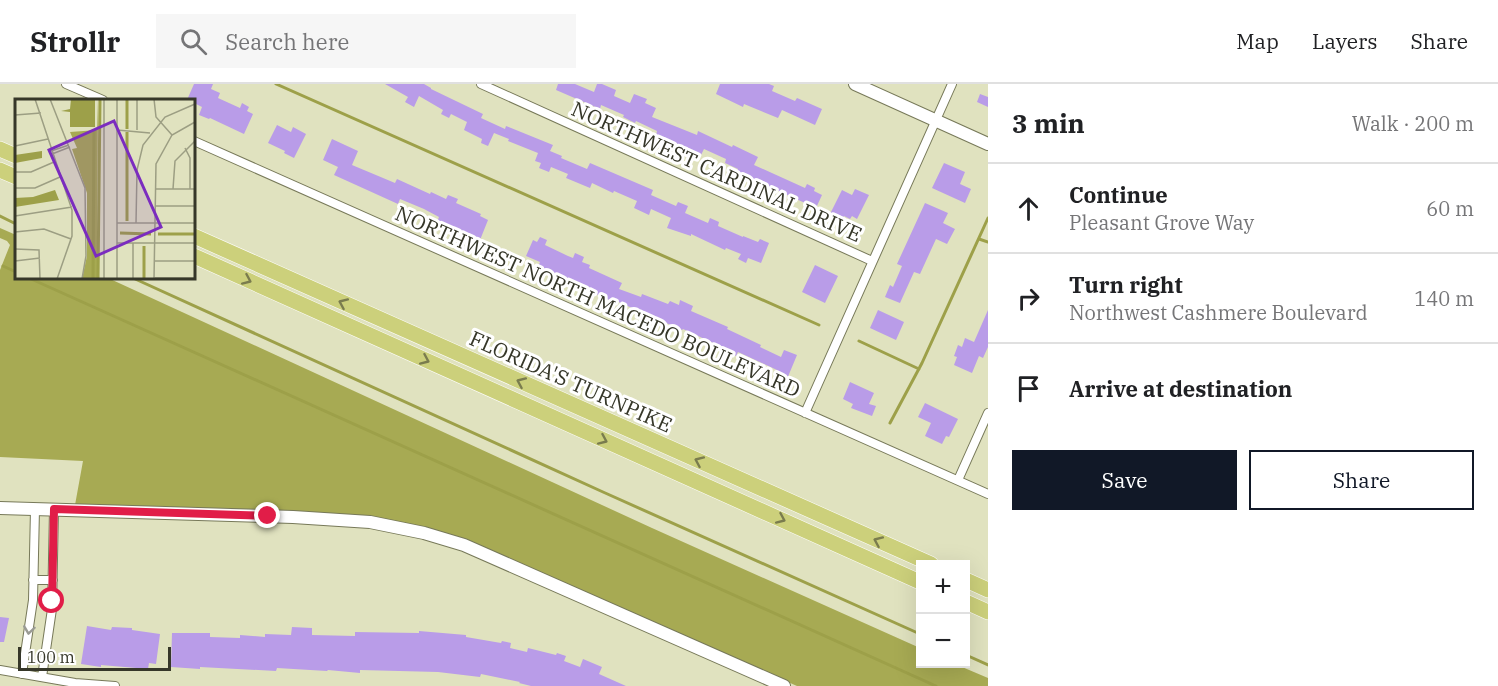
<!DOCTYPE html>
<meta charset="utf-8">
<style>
:root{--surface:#fff;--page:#f6f6f6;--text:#202124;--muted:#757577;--line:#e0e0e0;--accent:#111827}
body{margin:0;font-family:"IBM Plex Serif",serif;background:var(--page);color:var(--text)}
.controls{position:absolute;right:18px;bottom:18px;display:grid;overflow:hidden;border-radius:0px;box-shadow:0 6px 24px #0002}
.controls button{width:54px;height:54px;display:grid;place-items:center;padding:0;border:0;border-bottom:2px solid var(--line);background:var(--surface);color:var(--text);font:30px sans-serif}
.scale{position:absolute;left:18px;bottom:15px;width:153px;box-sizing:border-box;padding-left:6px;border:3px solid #363729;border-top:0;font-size:16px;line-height:21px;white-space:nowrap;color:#363729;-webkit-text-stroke:4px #fff;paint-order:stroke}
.stop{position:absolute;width:18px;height:18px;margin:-14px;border:4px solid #e11d48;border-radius:50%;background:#fff}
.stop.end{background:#e11d48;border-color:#fff;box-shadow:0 2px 6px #0008}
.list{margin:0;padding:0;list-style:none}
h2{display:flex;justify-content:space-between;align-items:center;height:78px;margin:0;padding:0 24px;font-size:26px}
h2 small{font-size:20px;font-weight:400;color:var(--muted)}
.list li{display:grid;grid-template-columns:39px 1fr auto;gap:18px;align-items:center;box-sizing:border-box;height:90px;padding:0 24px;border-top:2px solid var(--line)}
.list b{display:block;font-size:22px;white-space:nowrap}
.list p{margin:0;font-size:20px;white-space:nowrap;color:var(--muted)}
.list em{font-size:20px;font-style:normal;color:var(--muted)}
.actions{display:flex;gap:12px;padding:18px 24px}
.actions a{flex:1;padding:14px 0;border:2px solid var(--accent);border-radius:0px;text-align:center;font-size:21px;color:var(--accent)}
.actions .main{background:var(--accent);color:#fff}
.icon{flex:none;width:33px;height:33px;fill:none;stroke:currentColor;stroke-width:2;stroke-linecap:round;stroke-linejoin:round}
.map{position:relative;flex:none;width:988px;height:602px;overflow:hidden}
header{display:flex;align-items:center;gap:36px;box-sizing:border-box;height:84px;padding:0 30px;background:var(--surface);border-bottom:2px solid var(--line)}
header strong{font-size:28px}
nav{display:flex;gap:33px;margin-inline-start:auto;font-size:21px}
.search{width:420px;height:54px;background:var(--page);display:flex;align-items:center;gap:15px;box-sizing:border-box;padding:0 21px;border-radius:0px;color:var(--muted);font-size:22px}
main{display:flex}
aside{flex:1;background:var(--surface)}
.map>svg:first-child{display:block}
.forest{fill:#a7aa53}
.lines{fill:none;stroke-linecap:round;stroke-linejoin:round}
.stream{stroke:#9da049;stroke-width:3}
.building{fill:#b99ce8}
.street-casing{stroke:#777959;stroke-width:10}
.secondary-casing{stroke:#777959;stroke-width:14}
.highway-casing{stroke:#fff;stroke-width:16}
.street{stroke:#fff;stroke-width:8}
.secondary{stroke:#fff;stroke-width:12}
.highway{stroke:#ccd07b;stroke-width:15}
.oneway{stroke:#7a7c4e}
.oneway2{stroke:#9a9b94}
.route{stroke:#e11d48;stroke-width:8}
.labels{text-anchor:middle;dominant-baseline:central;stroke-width:6;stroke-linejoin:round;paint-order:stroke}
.street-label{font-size:21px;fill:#363729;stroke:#fff}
.inset-river{fill:none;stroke:#9da049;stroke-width:3}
.inset-road{fill:none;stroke:#9c9e83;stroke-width:1.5}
.view{fill:#7b2cbf;fill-opacity:0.15;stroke:#7b2cbf;stroke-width:3}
.inset-edge{fill:none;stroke:#363729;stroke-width:3}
</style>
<header>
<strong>Strollr</strong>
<div class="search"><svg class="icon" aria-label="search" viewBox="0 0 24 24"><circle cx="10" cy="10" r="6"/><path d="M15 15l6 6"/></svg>Search here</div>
<nav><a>Map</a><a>Layers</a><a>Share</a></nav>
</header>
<main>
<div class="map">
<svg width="988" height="602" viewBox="0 0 988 602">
<rect width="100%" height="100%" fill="#e0e2bf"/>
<path class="forest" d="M0 144 16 151V194H108L652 444 920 564V580H955L988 594V602H797L466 456 425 444 75 421 83 377 0 373V186L10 161 7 157 0 154Z"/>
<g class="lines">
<path class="stream" d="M276 0 819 241
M0 132 16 140
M979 155 988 158
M3 182 16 188
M29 194 936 602
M133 194 603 408 920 550
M859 257 919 285
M890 339 922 279 988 134
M966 571 988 581"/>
</g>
<path class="building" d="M194 0H213L211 5 220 9 218 14 240 24 242 19 249 23 247 27 253 30 244 50 210 34 209 35 199 31 202 23 194 19V16H187Z
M385 0H424L431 4V5L483 30 481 34 505 45 506 42 553 61 550 67 562 72 561 74 587 85 590 79 653 106 651 111 676 122 678 118 688 122 685 129 708 139 710 134 719 138 718 142 743 153V152L758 158 760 155 769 159 761 179 748 174 746 179 738 175 741 170 726 164 725 166 691 150V152L667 144 671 134 651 125 649 131 634 124 637 117 614 107 613 109 592 99 590 104 566 94 568 90 551 83 549 88 539 84 541 79 535 77 538 69 508 57 509 55 494 49 488 62 481 59 482 55 464 46 467 38 451 30 449 34 441 30 443 26 419 12 414 23 405 18 408 13Z
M558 0H575L594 8 597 0H602L616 6 614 12 630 19 634 10 647 15 645 19 656 24 652 33 697 51 698 47 732 63 733 61 758 73 754 81 805 104 807 100 815 104 814 107 822 111 816 124 737 88 738 85 725 79 726 75 704 65 701 71 690 66V65L656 51 657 47 636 37 635 39 623 33 624 31 601 21 600 25 556 6Z
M720 0H769L774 2 772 7 795 17 797 14 822 25 815 41 782 26 778 34 744 20 743 23 716 10Z
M980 10 988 13V23L977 18Z
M277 41 291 48 293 43 306 50 294 74 284 69 285 67 268 59Z
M332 55 358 67 352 81 395 99 397 95 430 110 431 108 446 115 448 111 458 115 456 119 481 130 480 132 488 136 480 156 437 138 439 133 424 125 400 115 398 120 334 91 338 83 323 76Z
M944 79 965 88 960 100 971 105 965 119 932 104Z
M855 105 869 111 857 135 852 132 850 135 844 132 841 138 829 132 842 106 852 111Z
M925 119 948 129 943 139 955 145 947 160 936 155 920 190 914 188 900 219 885 213 890 201 893 203 902 182 897 180Z
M540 153 547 156 545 161 568 172 573 174 575 169 584 173 582 178 590 181 589 184 622 199 619 205 641 213 642 210 668 220 670 217 679 221 680 216 693 222 691 227 728 243 727 245 761 261 760 263 781 273 784 266 797 271 787 295 775 290 777 286 738 268 736 272 725 267 726 265 683 245 682 246 614 216 613 218 590 207 591 205 538 183 540 178 526 172 533 156 537 158Z
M815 181 838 192 825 219 802 208Z
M878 226 904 238 896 256 870 244Z
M988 226V263L983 274 979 272 972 289 954 281 957 273 954 272 958 261 962 263 965 254 974 258Z
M850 298 874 309 869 320 876 322 872 332 851 324 853 320 843 315Z
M925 319 958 335 949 353 946 352 942 360 925 352 931 339 918 333Z
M0 533 9 534 4 558H0Z
M87 542 111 546 112 543 132 544V546L160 550 156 580 149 579 148 585 101 581V583L81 580Z
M292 543 312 544V551L355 552V548L419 549V547L466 551V553L501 559 502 557 511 559 510 564 527 568 528 564 556 571 557 569 566 572 564 577 580 583 583 575 602 583 599 590 626 602H531L519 599 520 598 481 590 480 593 438 588 360 586V589L328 586 327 587 277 584 276 587 200 583V585L171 583 172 549H210V553L240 554V551L265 553V550L291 551Z"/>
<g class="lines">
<defs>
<path id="street" d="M66 0 103 16
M481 0 872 177
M194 57 988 410
M805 329 952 0
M958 396 988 329
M33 496H53
M0 586 75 599 115 602
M22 590 33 516 35 425
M42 593 52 525 54 425"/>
<path id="secondary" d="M855 0 988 60
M0 424 293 433 370 438 424 449 464 461 784 602"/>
<path id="highway" d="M0 65 16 72
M0 86 16 93
M194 152 931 480
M194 172 920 498
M966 496 988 506
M966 518 988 528"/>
</defs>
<use href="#street" class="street-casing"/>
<use href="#secondary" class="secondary-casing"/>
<use href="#highway" class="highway-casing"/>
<use href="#street" class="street"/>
<use href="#secondary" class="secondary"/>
<use href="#highway" class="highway"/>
</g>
<defs><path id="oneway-chevron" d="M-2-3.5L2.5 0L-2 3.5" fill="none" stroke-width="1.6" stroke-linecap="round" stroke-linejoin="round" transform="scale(1.5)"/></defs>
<g class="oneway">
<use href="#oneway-chevron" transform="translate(247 196) rotate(24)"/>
<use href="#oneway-chevron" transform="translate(343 219) rotate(-156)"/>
<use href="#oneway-chevron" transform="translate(425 276) rotate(24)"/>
<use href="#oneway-chevron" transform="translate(521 298) rotate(-156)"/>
<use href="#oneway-chevron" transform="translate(603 356) rotate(24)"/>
<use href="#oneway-chevron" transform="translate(699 377) rotate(-156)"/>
<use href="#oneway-chevron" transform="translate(781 435) rotate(24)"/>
<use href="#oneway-chevron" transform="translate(878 457) rotate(-156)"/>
</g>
<use class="oneway2" href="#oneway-chevron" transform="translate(29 546) rotate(98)"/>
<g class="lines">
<path class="route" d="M52 517 54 425 268 432"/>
</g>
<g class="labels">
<g class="street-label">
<text transform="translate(717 87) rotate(24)">NORTHWEST CARDINAL DRIVE</text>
<text transform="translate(598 217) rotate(24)">NORTHWEST NORTH MACEDO BOULEVARD</text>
<text transform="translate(571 297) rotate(24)">FLORIDA'S TURNPIKE</text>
</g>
</g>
<g transform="translate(15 15)">
<rect width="180" height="180" fill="#e0e2bf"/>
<path d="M83 0 82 180H67L72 157V94L57 50 62 49 55 33 82 31Z" fill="#a7aa53"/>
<path d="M56 0H80V28H55V13L46 12 55 10ZM27 52V59L0 64V56ZM40 91 44 101 0 108V99L18 98Z" fill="#9da049"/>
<path class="inset-river" d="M112 30V0M112 33V122M105 134 136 135M143 135H180M78 180 79 31M83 180 85 0M129 180V147"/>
<path class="inset-road" d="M20 0 57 111V137L42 180M35 0 70 89 71 157 67 180M139 0 141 18 157 36M0 16 26 14M102 31 135 34M122 31V0M0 47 33 40M170 49 175 59V90M36 52 54 46M37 55 55 48M0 73H16L39 63M0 89H20L45 78M140 90H180M158 90 160 62 180 42M140 107H180M0 117 57 108M102 124H180M121 124 122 71 128 46 150 18 180 5M0 133 29 130 56 140M102 144H180M0 150 24 151 25 180M0 162 25 159M140 162H180M140 179H180M89 180V0M102 180V0M118 180V144M139 180 141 65 157 36 180 23"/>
<path class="view" d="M99 22 146 128 81 157 34 51Z"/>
<rect width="180" height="180" class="inset-edge"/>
</g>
</svg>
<div class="controls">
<button>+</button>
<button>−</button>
</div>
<div class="scale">100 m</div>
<div class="stop" style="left:52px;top:517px"></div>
<div class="stop end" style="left:268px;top:432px"></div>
</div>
<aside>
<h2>3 min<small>Walk · 200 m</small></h2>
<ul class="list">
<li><svg class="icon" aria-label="ahead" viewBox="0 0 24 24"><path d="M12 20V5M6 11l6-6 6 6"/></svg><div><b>Continue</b><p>Pleasant Grove Way</p></div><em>60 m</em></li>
<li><svg class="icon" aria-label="right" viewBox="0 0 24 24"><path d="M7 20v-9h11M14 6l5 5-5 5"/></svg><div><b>Turn right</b><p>Northwest Cashmere Boulevard</p></div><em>140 m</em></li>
<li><svg class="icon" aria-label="arrive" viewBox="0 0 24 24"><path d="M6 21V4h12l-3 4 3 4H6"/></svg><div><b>Arrive at destination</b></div></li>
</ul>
<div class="actions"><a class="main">Save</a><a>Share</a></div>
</aside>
</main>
